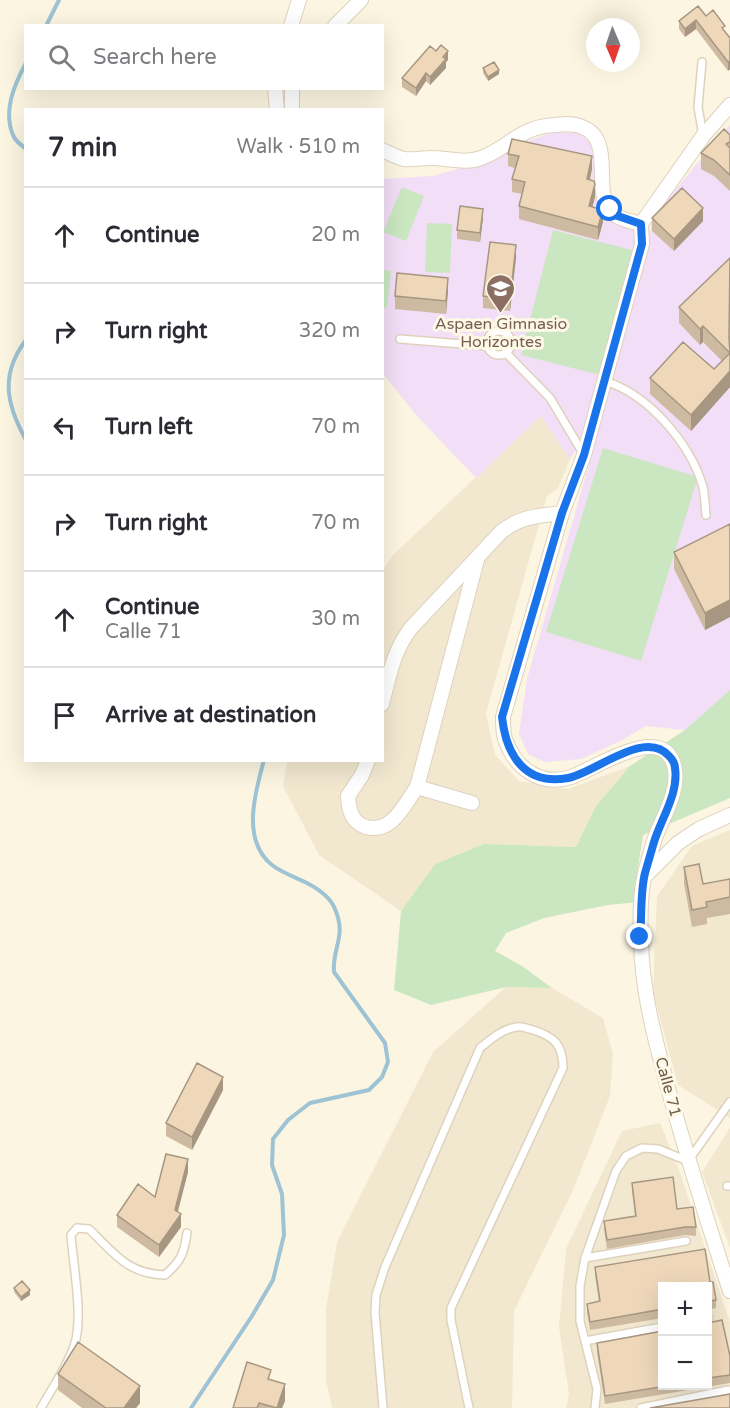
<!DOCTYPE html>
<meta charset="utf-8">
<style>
:root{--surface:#fff;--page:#f2f2f3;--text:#2b2b33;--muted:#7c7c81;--line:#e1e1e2}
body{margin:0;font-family:"Varela Round",sans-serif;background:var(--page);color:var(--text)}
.controls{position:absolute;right:18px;bottom:18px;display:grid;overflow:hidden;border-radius:0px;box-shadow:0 6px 24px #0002}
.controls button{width:54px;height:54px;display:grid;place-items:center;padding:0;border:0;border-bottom:2px solid var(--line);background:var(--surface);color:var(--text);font:30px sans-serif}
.compass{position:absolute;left:586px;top:18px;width:54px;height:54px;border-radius:50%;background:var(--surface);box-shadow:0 6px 24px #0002;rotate:178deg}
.stop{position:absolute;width:18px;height:18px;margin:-14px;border:4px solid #1a73e8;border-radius:50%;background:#fff}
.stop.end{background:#1a73e8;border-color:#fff;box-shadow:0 2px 6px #0008}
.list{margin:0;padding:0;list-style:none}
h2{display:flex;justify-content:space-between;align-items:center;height:78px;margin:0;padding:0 24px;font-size:26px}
h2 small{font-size:20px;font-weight:400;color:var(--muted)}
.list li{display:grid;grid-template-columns:39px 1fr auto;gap:18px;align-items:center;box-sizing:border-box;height:96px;padding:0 24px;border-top:2px solid var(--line)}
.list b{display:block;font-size:22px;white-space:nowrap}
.list p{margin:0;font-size:20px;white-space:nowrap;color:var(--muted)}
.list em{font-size:20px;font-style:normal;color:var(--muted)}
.icon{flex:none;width:33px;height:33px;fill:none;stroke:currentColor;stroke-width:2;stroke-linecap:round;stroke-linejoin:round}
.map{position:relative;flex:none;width:730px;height:1408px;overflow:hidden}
.search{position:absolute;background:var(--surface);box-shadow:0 6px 24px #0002;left:24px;top:24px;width:360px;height:66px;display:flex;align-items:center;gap:15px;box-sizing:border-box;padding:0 21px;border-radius:0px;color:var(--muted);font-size:22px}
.panel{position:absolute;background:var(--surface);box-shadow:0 6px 24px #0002;left:24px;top:108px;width:360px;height:654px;border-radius:0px}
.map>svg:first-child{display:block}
.residential{fill:#f2e8d0;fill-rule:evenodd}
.education{fill:#f2def7}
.green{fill:#cae7c1}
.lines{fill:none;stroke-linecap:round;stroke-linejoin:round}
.stream{stroke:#9ec3d4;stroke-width:4}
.service-casing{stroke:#ded2bd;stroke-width:10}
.minor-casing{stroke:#ded2bd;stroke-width:16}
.service{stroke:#fff;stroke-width:7}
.minor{stroke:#fff;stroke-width:14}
.wall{fill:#cebaa0}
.shaded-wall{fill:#a79782}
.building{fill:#efd8ba;stroke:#a79782;stroke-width:1.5}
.route{stroke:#1a73e8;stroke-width:8}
.labels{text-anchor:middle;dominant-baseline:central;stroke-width:6;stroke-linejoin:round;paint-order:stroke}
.education-label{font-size:16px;fill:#785e54;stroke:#fef9e7}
.street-label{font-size:16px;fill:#705e49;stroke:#fef9e7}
</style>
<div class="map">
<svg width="730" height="1408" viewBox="0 0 730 1408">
<rect width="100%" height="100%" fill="#fbf5e1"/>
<path class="residential" d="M541 416 570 459 558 488 547 496 486 713 495 755 519 781 568 789 630 766 596 806 576 847 484 844 435 864 401 911 319 855 283 786 287 761 382 760 383 570 393 555Z
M730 830V1118L678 1085 653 992 657 896 692 846Z
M506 987 552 988 603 1018 613 1054 610 1096 574 1188 514 1311 512 1408H332L326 1380V1310L337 1242 433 1052Z
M660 1123 679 1170 730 1322V1408H566L569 1394 559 1327 566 1249 622 1131ZM662 1286H708V1386H662Z
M730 1128V1248L702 1172Z"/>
<path class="education" d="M730 125V709L685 730 646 726 620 741 581 759 545 762 528 754 519 734 527 679 586 475 647 250 653 216Z
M553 132 580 133 592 145 596 190 608 218 634 227 636 253 586 435 570 459 541 416 476 478 418 417 383 374 382 179 433 176 486 161 522 143Z"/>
<path class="green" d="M402 187 424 196 406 241 383 232Z
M427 223 452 224 450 273 425 272Z
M553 230 632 250 600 375 521 355Z
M383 270 391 271 387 308 383 307Z
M603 448 698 477 641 661 546 632Z
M730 690V798L643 835 638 867V902L608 905 544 918 506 933 495 951 522 966 552 988 506 987 431 1005 394 990 401 911 435 864 484 844 576 847 596 806 630 766 685 730Z"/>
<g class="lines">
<path class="stream" d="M46 26 59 0
M26 63C14 85 3 111 13 135 15 141 21 145 26 149
M26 340C0 374 6 404 26 440
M191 1408 252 1316 273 1280 284 1235 282 1194 272 1165 273 1139 288 1120 310 1103 369 1090 382 1077 388 1062 385 1043 334 972C332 947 347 937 335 909 330 896 317 888 305 882 294 877 281 872 272 865 241 840 255 793 264 760"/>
<defs>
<path id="service" d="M702 62 698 107 703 136
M487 343a12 12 0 1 1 24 0a12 12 0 1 1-24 0Z
M400 339 487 346
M506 353 550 398 584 455
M605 381C649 395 690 443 703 487 705 496 705 506 706 515
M727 1186H730
M585 1258 686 1241
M708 1318H709
M585 1341 662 1327
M41 1408C52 1388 67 1367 74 1346 84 1320 73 1264 71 1235L77 1228 89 1229C114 1253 127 1274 165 1275 181 1261 184 1254 187 1233
M383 1408 375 1312 376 1295 385 1267 480 1048C491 1039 502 1029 517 1027 521 1026 526 1028 530 1029 554 1036 563 1044 563 1068L451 1308V1320L469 1408
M595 1408 597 1389 580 1321V1286L585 1258 616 1171 626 1156 642 1148 658 1149 688 1161 730 1102
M641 1408 728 1390"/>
<path id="minor" d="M291 26 299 0
M335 26 361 0
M275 88 277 110
M292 88V110
M382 150C389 153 396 157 404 159 412 160 422 158 431 158 447 158 466 164 481 158 511 147 518 127 555 125 564 124 574 123 582 127 618 140 588 197 615 215 622 220 634 222 641 224L703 136 730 105
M641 224 642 244 584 455 562 513 503 717C503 724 503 732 505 739 515 768 540 787 571 777 595 769 661 722 674 765 681 788 663 817 655 838 651 850 648 862 645 873 640 894 640 920 641 941 642 992 655 1039 668 1088 687 1156 708 1224 730 1291
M382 704C389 677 393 651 411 628L501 532C521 516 538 516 562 513
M368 760 362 775 348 796C349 810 351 822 366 827 392 834 404 805 417 787L477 560
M417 787 472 803
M646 875 678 843 699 829 730 815"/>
</defs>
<use href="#service" class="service-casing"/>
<use href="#minor" class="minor-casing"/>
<use href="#service" class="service"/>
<use href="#minor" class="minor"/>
</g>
<path class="wall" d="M706 16 725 32 730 38V69L728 71 696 29 685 37 679 29V21Z
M448 60 446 62V68L430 85 426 81 416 96 402 87V78Z
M483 68 499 74 488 81 483 73Z
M730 135V191L714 176 701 169V153Z
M508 154 592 169 590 180 595 197 592 207 603 222 598 240 519 219V206L522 194 512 192V179L515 168 508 166Z
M483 218 480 242 457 239V230Z
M652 218 703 221 674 251 652 231Z
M516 258 510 311 483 308V296Z
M730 258V387L691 431 650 394V378L714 369 722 361 703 342 700 345 679 323V307Z
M448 291 446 314 395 309V296Z
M730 524V617L705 630 674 569V552Z
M684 867 703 884 730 879V914L707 918V924L692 927 684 884Z
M223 1090 192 1150 166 1136V1123Z
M188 1172 177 1212 181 1227 159 1257 117 1227V1215L155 1197Z
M632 1183 677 1209 696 1227V1236L685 1235 607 1249 604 1229V1221L635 1216 632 1191Z
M595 1267 710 1282 716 1300V1308L708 1310V1287H663V1318L590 1330 587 1312V1304L599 1302 595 1276Z
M14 1288 30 1295 21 1301 14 1292Z
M708 1323 730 1356V1383L605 1404 597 1352V1343L663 1386H708Z
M58 1374 140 1403 136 1408H82L58 1390Z
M271 1380 285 1401 282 1408H233Z"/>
<path class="shaded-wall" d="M696 20V29L685 37V29Z
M448 51V60L446 62V68L430 85V77Z
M730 61V69L728 71V62Z
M499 70V74L488 81V77Z
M426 73V81L416 96V88Z
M592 156V169L587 192V179Z
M595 184V197L589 219V206Z
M703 208V221L674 251V239Z
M483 209V218L480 242V233Z
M603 210V222L598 240V227Z
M516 245V258L510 311V299Z
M448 278V291L446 314V301Z
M703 326V342L700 345V329Z
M730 371V387L691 431V415Z
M730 600V617L705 630V613Z
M223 1077V1090L192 1150V1137Z
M188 1159V1172L175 1223V1210Z
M181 1214V1227L159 1257V1245Z
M30 1290V1295L21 1301V1297Z
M285 1384V1401L282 1408H277Z
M140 1386V1403L136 1408H124Z"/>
<path class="building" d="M698 6 706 16 713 10 725 26 722 28 730 38V61L728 62 696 20 685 29 679 21Z
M441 45 448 51 443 57 446 59 430 77 426 73 416 88 402 78 430 46 436 51Z
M494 62 499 70 488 77 483 68Z
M724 129 730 135V142L726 144 730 148V175L714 160 701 153Z
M512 139 592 156 587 179 594 181 595 184 589 206 603 210 598 227 519 206 525 182 512 179 519 156 508 154Z
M682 188 703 208 674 239 652 218Z
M460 206 483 209 480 233 457 230Z
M490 242 516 245 510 299 483 296Z
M730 258 729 338 730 353 703 326 700 329 679 307Z
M397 273 448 278 446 301 395 296Z
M683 342 714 369 730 353V371L691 415 650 378Z
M730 524V600L705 613 674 552Z
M699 864 703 884 730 879V897L706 902 707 907 692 910 684 867Z
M197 1063 223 1077 192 1137 166 1123Z
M166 1154 188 1159 175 1210 181 1214 159 1245 117 1215 138 1184 155 1197Z
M673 1177 677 1209 693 1207 696 1227H685L607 1240 604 1221 636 1216 632 1183Z
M705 1249 710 1282H713L716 1300 708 1301V1287H663V1309L590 1322 587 1304 600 1301 595 1267Z
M22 1281 30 1290 21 1297 14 1288Z
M722 1320 730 1356V1375L708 1378V1323Z
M663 1331V1386H666L605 1396 597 1343Z
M78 1342 140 1386 124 1408H106L58 1374Z
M247 1362 271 1370 268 1379 285 1384 277 1408 259 1403 257 1408H233Z
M730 1394V1408H650Z"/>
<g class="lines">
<path class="route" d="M610 209 615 215 641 224 642 244 584 455 562 513 502 717C506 755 525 786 568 778 595 773 645 728 669 756 672 759 675 763 675 768 679 793 661 819 654 842 651 852 648 863 645 873 640 893 642 917 640 937"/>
</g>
<defs>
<symbol id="school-pin" viewBox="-11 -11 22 30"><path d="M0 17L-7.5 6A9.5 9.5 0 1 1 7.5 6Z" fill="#8d6e63" stroke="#fef9e7"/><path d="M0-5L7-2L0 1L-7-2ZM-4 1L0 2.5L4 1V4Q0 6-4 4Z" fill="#fff"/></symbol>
</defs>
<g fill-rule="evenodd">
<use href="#school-pin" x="484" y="272" width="33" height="45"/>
</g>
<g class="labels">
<g class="education-label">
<text x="501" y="324">Aspaen Gimnasio<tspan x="501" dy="18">Horizontes</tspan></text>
</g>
<g class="street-label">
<text transform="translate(668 1087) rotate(75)">Calle 71</text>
</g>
</g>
</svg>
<div class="controls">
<button>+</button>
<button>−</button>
</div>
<svg class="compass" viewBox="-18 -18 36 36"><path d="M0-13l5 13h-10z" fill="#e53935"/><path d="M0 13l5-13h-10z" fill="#7c7c81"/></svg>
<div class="stop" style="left:610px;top:209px"></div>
<div class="stop end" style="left:640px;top:937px"></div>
<div class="search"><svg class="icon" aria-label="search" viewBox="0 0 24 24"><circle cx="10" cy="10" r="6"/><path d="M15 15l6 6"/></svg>Search here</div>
<section class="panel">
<h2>7 min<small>Walk · 510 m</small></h2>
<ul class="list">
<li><svg class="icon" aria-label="ahead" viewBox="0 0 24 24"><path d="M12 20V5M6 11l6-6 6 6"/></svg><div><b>Continue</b></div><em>20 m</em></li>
<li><svg class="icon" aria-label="right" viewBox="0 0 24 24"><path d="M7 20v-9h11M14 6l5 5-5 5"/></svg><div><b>Turn right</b></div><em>320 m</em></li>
<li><svg class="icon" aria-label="left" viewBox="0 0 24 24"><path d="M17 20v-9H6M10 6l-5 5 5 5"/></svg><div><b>Turn left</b></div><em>70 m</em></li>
<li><svg class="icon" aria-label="right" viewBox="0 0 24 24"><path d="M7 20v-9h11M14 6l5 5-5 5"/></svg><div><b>Turn right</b></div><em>70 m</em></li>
<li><svg class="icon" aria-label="ahead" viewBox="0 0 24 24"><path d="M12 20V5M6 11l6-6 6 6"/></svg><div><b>Continue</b><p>Calle 71</p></div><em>30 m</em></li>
<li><svg class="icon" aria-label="arrive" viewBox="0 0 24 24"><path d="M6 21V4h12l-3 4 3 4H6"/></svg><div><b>Arrive at destination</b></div></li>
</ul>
</section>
</div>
